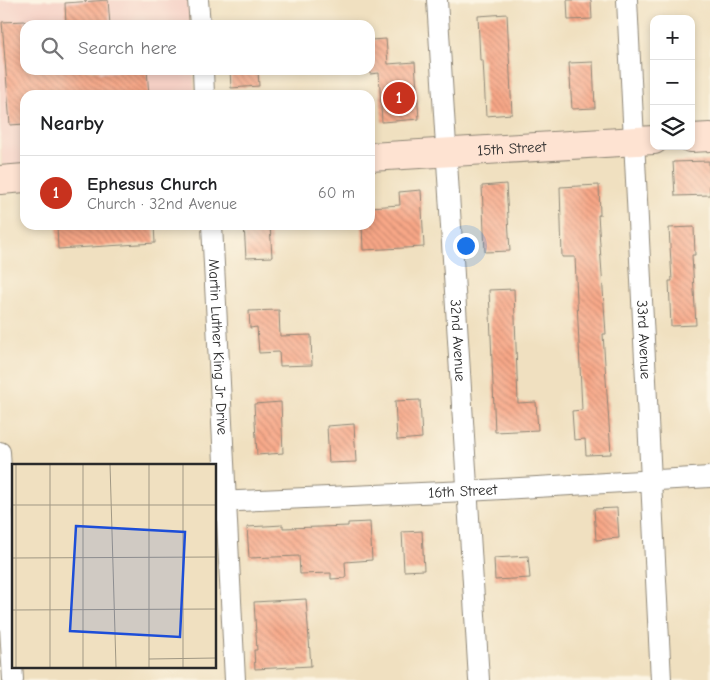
<!DOCTYPE html>
<meta charset="utf-8">
<style>
:root{--surface:#fff;--page:#f2f2f2;--text:#202124;--muted:#757577;--line:#e0e0e0;--accent:#c8321e}
body{margin:0;font-family:"Comic Neue",sans-serif;background:var(--page);color:var(--text)}
.controls{position:absolute;right:15px;top:15px;display:grid;overflow:hidden;border-radius:10px;box-shadow:0 2px 8px #0003}
.controls button{width:45px;height:45px;display:grid;place-items:center;padding:0;border:0;border-bottom:1px solid var(--line);background:var(--surface);color:var(--text);font:25px sans-serif}
.you{position:absolute;left:465px;top:245px;width:18px;height:18px;margin:-12px;border:4px solid #fff;border-radius:50%;background:#1a73e8;box-shadow:0 0 0 8px #1a73e833}
.badge{display:grid;place-items:center;width:32px;height:32px;border-radius:50%;background:var(--accent);color:#fff;font-size:16px;font-weight:700}
.pin{position:absolute;translate:-50% -50%;border:2px solid #fff;box-shadow:0 1px 5px #0006}
.list{margin:0;padding:0;list-style:none}
h2{display:flex;justify-content:space-between;align-items:center;height:65px;margin:0;padding:0 20px;font-size:21px}
h2 small{font-size:16px;font-weight:400;color:var(--muted)}
.list li{display:grid;grid-template-columns:32px 1fr auto;gap:15px;align-items:center;box-sizing:border-box;height:75px;padding:0 20px;border-top:1px solid var(--line)}
.list b{display:block;font-size:19px;white-space:nowrap}
.list p{margin:0;font-size:16px;white-space:nowrap;color:var(--muted)}
.list em{font-size:16px;font-style:normal;color:var(--muted)}
.icon{flex:none;width:28px;height:28px;fill:none;stroke:currentColor;stroke-width:2;stroke-linecap:round;stroke-linejoin:round}
.map{position:relative;flex:none;width:710px;height:680px;overflow:hidden}
.search{position:absolute;background:var(--surface);box-shadow:0 2px 8px #0003;left:20px;top:20px;width:355px;height:55px;display:flex;align-items:center;gap:12px;box-sizing:border-box;padding:0 18px;border-radius:15px;color:var(--muted);font-size:19px}
.panel{position:absolute;background:var(--surface);box-shadow:0 2px 8px #0003;left:20px;top:90px;width:355px;height:140px;border-radius:15px}
.map>svg:first-child{display:block}
.built{fill:#f6d1c6}
.building{fill:url(#building-back-hatch)}
.lines{fill:none;stroke-linecap:round;stroke-linejoin:round}
.street-casing{stroke:#8e8676;stroke-width:22}
.secondary-casing{stroke:#8e8676;stroke-width:30}
.street{stroke:#fff;stroke-width:20}
.secondary{stroke:#fee3d2;stroke-width:28}
.labels{text-anchor:middle;dominant-baseline:central;stroke-width:4;stroke-linejoin:round;paint-order:stroke}
.street-label{font-size:15px;fill:#2b2b2b;stroke:#fcf5e5}
.inset-road{fill:none;stroke:#a19884;stroke-width:1}
.view{fill:#1d4ed8;fill-opacity:0.15;stroke:#1d4ed8;stroke-width:2.5}
.inset-edge{fill:none;stroke:#2b2b2b;stroke-width:2.5}
</style>
<div class="map">
<svg width="710" height="680" viewBox="0 0 710 680">
<defs>
<pattern id="building-back-hatch" width="6" height="6" patternUnits="userSpaceOnUse" patternTransform="scale(1.25)"><rect width="6" height="6" fill="#f8a787"/><path d="M-1 5l2 2M0 0l6 6M5-1l2 2" fill="none" stroke="#c9886f"/></pattern>
</defs>
<rect width="100%" height="100%" fill="#fcf5e5"/>
<filter id="ink" filterUnits="userSpaceOnUse"><feTurbulence type="fractalNoise" baseFrequency=".02" numOctaves="2"/><feDisplacementMap in="SourceGraphic" scale="10" xChannelSelector="R" yChannelSelector="G"/><feConvolveMatrix kernelMatrix="1 2 1 2 8 2 1 2 1" color-interpolation-filters="sRGB"/></filter>
<filter id="wash" filterUnits="userSpaceOnUse"><feTurbulence type="fractalNoise" baseFrequency=".0096" numOctaves="4" result="noise"/><feDisplacementMap in="SourceGraphic" scale="20" xChannelSelector="R" yChannelSelector="G"/><feGaussianBlur stdDeviation="1.12" result="paint"/><feColorMatrix in="noise" values="0 0 0 0 0 0 0 0 0 0 0 0 0 0 0 0 0 1.4 0 .05"/><feComposite in="paint" operator="in"/></filter>
<g filter="url(#wash)">
<rect width="100%" height="100%" fill="#f0e0c0"/>
<path class="built" d="M0 0H189L190 25H25V70H193L195 95H25V165L2 166 0 133Z"/>
<g id="blocks">
<path class="building" d="M108 0 110 25H66L65 3Z
M567 0H591L592 19 568 20Z
M507 14 512 114 486 116 483 60H480L478 16Z
M25 21V70H99V73L147 70 149 95H25V124L10 125 2 22Z
M386 39 388 64 415 62 419 119 382 122 379 73 370 74V40Z
M593 62 595 108 572 109 569 63Z
M230 70H258L259 86 231 88Z
M709 161 710 195 675 196 673 162Z
M506 184 510 251 485 252 482 186Z
M599 185 600 215H598L606 334H603L611 454 586 455 585 439 574 440 572 411 582 410 575 257H562L560 187Z
M421 190 424 247 363 250 362 225H370V207L400 205 399 192Z
M57 225H154L155 243 58 249Z
M244 225H270L272 257 246 258Z
M694 227 695 255H692L696 325 671 326 669 281H672L669 228Z
M514 289 518 403 536 402 538 430 495 432 489 290Z
M279 310 280 336 311 335 312 365 280 366 279 352 259 353 257 327 250 328 249 311Z
M420 400 422 438 397 440 395 401Z
M281 402 283 453 257 455 254 404Z
M354 424 356 462 329 463 327 426Z
M617 508 619 538 596 540 594 509Z
M370 522 372 560 345 562 346 578 331 579V573L300 574 299 556 249 558 247 527 283 525V528L321 527 348 526V523Z
M422 531 424 570 404 571 402 532Z
M528 556 530 578 495 580 494 558Z
M306 599 311 666 255 669 254 650H257L254 602Z"/>
</g>
</g>
<g filter="url(#ink)">
<use href="#blocks" fill-opacity="0" stroke="#8e8676" stroke-width="1"/>
<g class="lines">
<defs>
<g id="street">
<path d="M198 0 200 25"/>
<path id="s1" d="M437 0 479 680"/>
<path id="s2" d="M627 0 661 680"/>
<path d="M203 70 204 95"/>
<path id="s3" d="M212 225 235 680"/>
<path d="M0 452 13 680"/>
<path id="s4" d="M215 502 467 491 710 477"/>
</g>
<g id="secondary">
<path d="M691 138 710 137"/>
<path id="s5" d="M370 157 654 140"/>
<path d="M0 180 25 178"/>
</g>
</defs>
<use href="#street" class="street-casing"/>
<use href="#secondary" class="secondary-casing"/>
<use href="#street" class="street"/>
<use href="#secondary" class="secondary"/>
</g>
</g>
<g class="labels">
<g class="street-label">
<text stroke="none"><textPath href="#s5" startOffset="142">15th Street</textPath></text>
<text stroke="none"><textPath href="#s1" startOffset="341">32nd Avenue</textPath></text>
<text stroke="none"><textPath href="#s2" startOffset="340">33rd Avenue</textPath></text>
<text stroke="none"><textPath href="#s3" startOffset="122">Martin Luther King Jr Drive</textPath></text>
<text stroke="none"><textPath href="#s4" startOffset="248">16th Street</textPath></text>
</g>
</g>
<g transform="translate(12 464)">
<rect width="204" height="204" fill="#f0e0c0"/>
<path class="inset-road" d="M4 0V203M38 0V203M71 0V203M98 0 104 203M137 0V203M171 0V203M0 41H204M0 94 204 93M0 146 204 145M137 195 204 194"/>
<path class="view" d="M64 62 173 68 168 173 58 167Z"/>
<rect width="204" height="204" class="inset-edge"/>
</g>
</svg>
<div class="controls">
<button>+</button>
<button>−</button>
<button><svg class="icon" aria-label="layers" viewBox="0 0 24 24"><path d="M12 4l9 5-9 5-9-5zM3 14l9 5 9-5"/></svg></button>
</div>
<div class="you"></div>
<div class="pin badge" style="left:399px;top:98px">1</div>
<div class="search"><svg class="icon" aria-label="search" viewBox="0 0 24 24"><circle cx="10" cy="10" r="6"/><path d="M15 15l6 6"/></svg>Search here</div>
<section class="panel">
<h2>Nearby<small></small></h2>
<ul class="list">
<li><span class="badge">1</span><div><b>Ephesus Church</b><p>Church · 32nd Avenue</p></div><em>60 m</em></li>
</ul>
</section>
</div>
